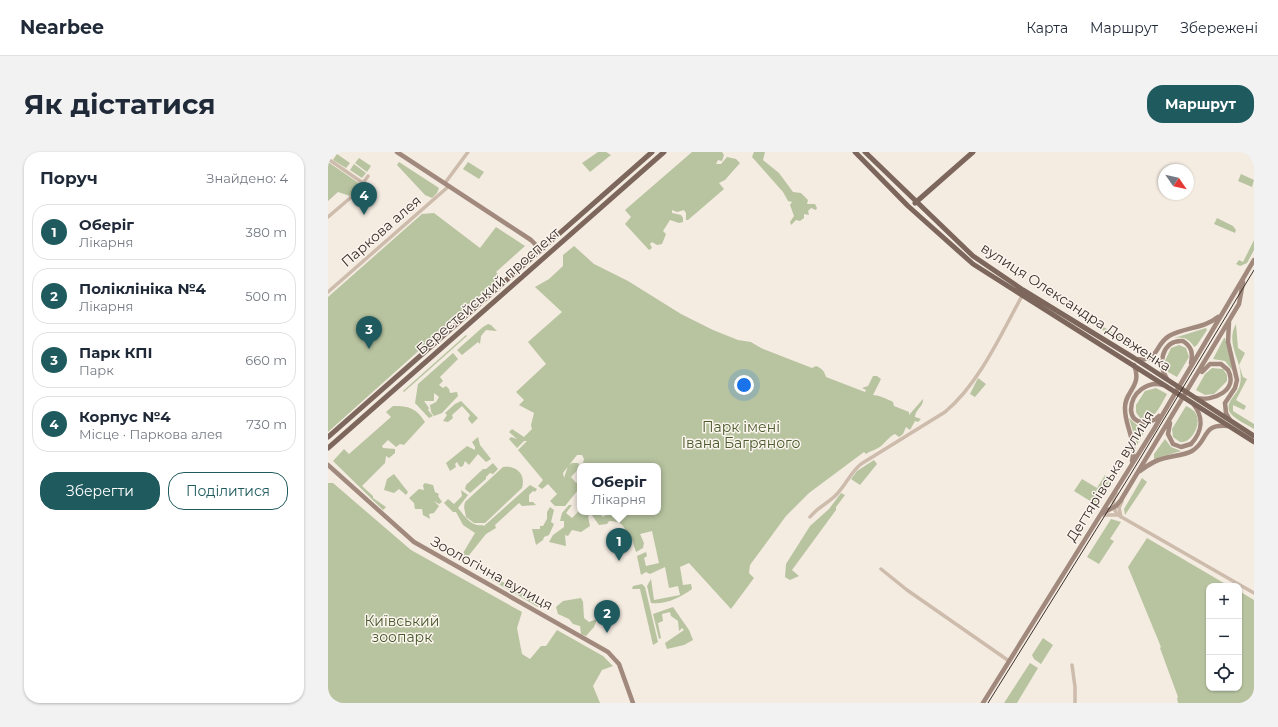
<!DOCTYPE html>
<html lang="uk">
<meta charset="utf-8">
<style>
:root{--surface:#fff;--page:#f2f2f3;--text:#1f2937;--muted:#747a83;--line:#e0e1e3;--accent:#1f5a5e}
body{margin:0;font-family:Montserrat,sans-serif;background:var(--page);color:var(--text)}
.controls{position:absolute;right:12px;bottom:12px;display:grid;overflow:hidden;border-radius:8px;box-shadow:0 1px 3px #0004}
.controls button{width:36px;height:36px;display:grid;place-items:center;padding:0;border:0;border-bottom:1px solid var(--line);background:var(--surface);color:var(--text);font:20px sans-serif}
.compass{position:absolute;left:830px;top:12px;width:36px;height:36px;border-radius:50%;background:var(--surface);box-shadow:0 1px 3px #0004;rotate:124deg}
.you{position:absolute;left:416px;top:233px;width:14px;height:14px;margin:-10px;border:3px solid #fff;border-radius:50%;background:#1a73e8;box-shadow:0 0 0 6px #1a73e833}
.badge{display:grid;place-items:center;width:26px;height:26px;border-radius:50%;background:var(--accent);color:#fff;font-size:13px;font-weight:700}
.pin{position:absolute;translate:-50% -33px;filter:drop-shadow(0 1px 2px #0008)}
.pin::after{content:'';position:absolute;top:21px;width:14px;height:12px;background:inherit;clip-path:polygon(0 0,100% 0,50% 100%)}
.popup{position:absolute;left:249px;top:311px;width:84px;height:52px;box-sizing:border-box;display:grid;place-content:center;border-radius:8px;background:var(--surface);filter:drop-shadow(0 1px 3px #0005);font-size:13px;white-space:nowrap;color:var(--muted)}
.popup b{font-size:15px;color:var(--text)}
.popup::after{content:'';position:absolute;left:50%;top:100%;margin-left:-8px;border:8px solid transparent;border-top-color:var(--surface)}
.list{margin:0;padding:0;list-style:none}
h2{display:flex;justify-content:space-between;align-items:center;height:52px;margin:0;padding:0 16px;font-size:17px}
h2 small{font-size:13px;font-weight:400;color:var(--muted)}
.list li{display:grid;grid-template-columns:26px 1fr auto;gap:12px;align-items:center;box-sizing:border-box;height:56px;margin:0 8px 8px;padding:0 8px;border:1px solid var(--line);border-radius:16px}
.list b{display:block;font-size:15px;white-space:nowrap}
.list p{margin:0;font-size:13px;white-space:nowrap;color:var(--muted)}
.list em{font-size:13px;font-style:normal;color:var(--muted)}
.actions{display:flex;gap:8px;padding:12px 16px}
.actions a{flex:1;padding:9px 0;border:1px solid var(--accent);border-radius:16px;text-align:center;font-size:14px;color:var(--accent)}
.actions .main{background:var(--accent);color:#fff}
.icon{flex:none;width:22px;height:22px;fill:none;stroke:currentColor;stroke-width:2;stroke-linecap:round;stroke-linejoin:round}
.map{position:relative;flex:none;width:926px;height:551px;overflow:hidden;border-radius:16px}
header{display:flex;align-items:center;gap:24px;box-sizing:border-box;height:56px;padding:0 20px;background:var(--surface);border-bottom:1px solid var(--line)}
header strong{font-size:19px}
nav{display:flex;gap:22px;margin-inline-start:auto;font-size:14px}
.intro{display:flex;align-items:center;justify-content:space-between;box-sizing:border-box;height:96px;padding:0 24px}
h1{margin:0;font-size:28px}
.button{padding:10px 18px;border-radius:16px;background:var(--accent);color:#fff;font-size:14px;font-weight:700}
main{display:flex;gap:24px;padding:0 24px}
aside{flex:1;background:var(--surface);border-radius:16px;box-shadow:0 1px 3px #0004}
.map>svg:first-child{display:block}
.green{fill:#b8c4a0}
.lines{fill:none;stroke-linecap:round;stroke-linejoin:round}
.street{stroke:#cdbbac;stroke-width:3.5}
.secondary{stroke:#a18a7d;stroke-width:4.5}
.primary{stroke:#7d675c;stroke-width:5}
.tram{stroke:#3b302b;stroke-width:1}
.labels{text-anchor:middle;dominant-baseline:central;stroke-width:3;stroke-linejoin:round;paint-order:stroke}
.street-label{font-size:14px;fill:#3b302b;stroke:#fbf5ee}
.park-label{font-size:14px;fill:#4a5a2e;stroke:#fbf5ee}
</style>
<header>
<strong>Nearbee</strong>
<nav><a>Карта</a><a>Маршрут</a><a>Збережені</a></nav>
</header>
<div class="intro"><h1>Як дістатися</h1><a class="button">Маршрут</a></div>
<main>
<aside>
<h2>Поруч<small>Знайдено: 4</small></h2>
<ul class="list">
<li><span class="badge">1</span><div><b>Оберіг</b><p>Лікарня</p></div><em>380 m</em></li>
<li><span class="badge">2</span><div><b>Поліклініка №4</b><p>Лікарня</p></div><em>500 m</em></li>
<li><span class="badge">3</span><div><b>Парк КПІ</b><p>Парк</p></div><em>660 m</em></li>
<li><span class="badge">4</span><div><b>Корпус №4</b><p>Місце · Паркова алея</p></div><em>730 m</em></li>
</ul>
<div class="actions"><a class="main">Зберегти</a><a>Поділитися</a></div>
</aside>
<div class="map">
<svg width="926" height="551" viewBox="0 0 926 551">
<rect width="100%" height="100%" fill="#f4ebe1"/>
<path class="green" d="M270 0H278L283 3 262 20 254 11Z
M364 0H394L396 3 394 9 390 8 388 12H393L399 5 408 7 412 11 397 28 391 31 396 37 360 68H358V61L356 58 349 60 344 58V61L353 63 355 66V70L351 71 342 68 335 79 338 82 334 92 329 93 324 90 322 92 324 96 321 98 297 72 303 65 297 58Z
M426 0H437L435 8 451 21 465 40 473 41 480 48 479 52H487L489 56 488 58 483 56 480 59 481 63 476 62V66L472 69 468 68 463 73 462 70 466 64 462 53 464 50 460 49 455 40 424 5Z
M9 2 22 11 18 16 5 8Z
M31 6 43 14 39 20 27 11Z
M0 10 32 32 22 44 10 40 0 49Z
M71 10 111 36 109 41 104 46 97 43 69 13Z
M140 10 156 20 151 27 135 17Z
M26 12 38 21 34 26 22 18Z
M913 22 926 28 924 35 910 29Z
M106 61 152 96 168 75 197 94 168 120 173 125 0 280V145L94 62Z
M889 66 905 74 908 78 907 81 886 72Z
M926 88V98L919 111 912 114 908 112 911 108 915 110Z
M246 94 266 112 300 129 353 162 385 178 410 188 423 190 433 196 484 216 488 214C495 217 496 219 498 225L537 240 538 238 534 236 540 234 545 224H549L553 227 545 243C551 243 559 247 565 250L566 254 581 260V263L595 247C596 254 587 258 587 265L593 267 590 270 587 269 582 278 578 275 575 282 571 285 567 282C560 285 556 293 550 296 545 299 542 299 538 302L536 300 481 341 458 364 422 413 421 421 426 426 403 457 361 411 352 415 355 433 363 432 364 437C353 445 338 453 323 451L319 434 323 427 326 448 352 443 350 434 341 436 337 415 322 422 318 420 313 423 309 404 318 400 319 404 316 406 318 414 331 411 324 379 312 382 316 391 315 396 308 400 303 385 299 384C297 373 292 369 281 369L279 372 271 373 263 362 260 364 262 374 253 380 244 378 240 384 237 383 238 394 221 390 225 383 236 375V369H232L234 361 241 353H244L238 361 244 366 252 358V360H270L275 365 279 362 278 360H330V314H265V312L255 311 256 307 254 303H249L235 321 236 326 240 314 244 311H250L252 315 243 325 248 331 252 328V333H250V338L237 354H227L222 349 229 342 220 332 214 337 210 334 215 328 190 298 199 289H196L189 296 181 287 183 285 189 287 181 280 184 277 196 285 204 277 203 273 206 261 191 253 196 248 188 240 218 212 200 190 234 160 207 135 221 127 235 114V103Z
M160 172 163 173 169 179 158 178 153 184 152 192 150 190 134 203 129 198 155 175Z
M908 172 910 196 917 201 911 213 915 225 919 227 908 248 918 254 916 258 905 253V259L926 272V277C920 273 904 266 901 259 898 248 910 243 912 232 917 211 896 193 908 172Z
M772 173 811 196 809 200 770 175Z
M878 176 879 178 869 193 866 195C862 187 855 184 846 186Z
M138 183 139 184 76 240 75 239Z
M896 186H897L905 219 897 209 885 207Z
M851 193 858 196 861 205 849 225 840 220 836 211 843 196Z
M125 201 130 207 112 225 115 229 111 233 115 236 118 234 121 237 122 241 129 240 130 244 114 261 106 264 103 260 102 253 108 250 111 245 106 241V249H96L101 256 100 258 105 264 101 266 87 251 90 232Z
M884 216 895 217 899 223V229L886 242 877 243 868 238 877 222Z
M650 226 658 232 647 245 642 242Z
M828 236 839 242C834 251 820 282 808 260V253L817 239Z
M133 249 150 266 144 272 140 267 142 263 134 254 124 263 125 266 120 270 115 269 119 263 117 261 127 252Z
M65 254C81 254 88 256 97 270L76 293 72 292 68 295 60 288 54 294 55 296 67 297V301L61 306 58 304 57 311 34 334 45 344V346L58 355 55 358 5 309 16 297 21 302 63 265 58 260Z
M858 254C862 256 866 258 868 262 874 272 863 292 852 290L845 285 844 277Z
M801 266 809 273 819 275 809 293Z
M150 285 152 293 163 307 158 310 150 302 141 313 137 309 135 314 132 315 129 310 127 312 128 315 122 319 118 311 139 294 147 298V295L144 290Z
M837 287 843 295 853 299 826 307V302Z
M546 308 549 312 532 333 523 327 529 319Z
M165 311 170 317 165 322 162 321 158 325V327L142 341 137 337 138 333 155 317H158Z
M175 315C189 313 198 323 194 336L157 371H146L138 365 136 355 137 350Z
M66 322 80 340 78 343 71 337 66 341 56 338 59 327Z
M777 323 783 327 767 352 746 339 754 327 769 336Z
M814 326 819 330 797 363 796 357Z
M0 331H5L83 398 194 460 189 476 194 502 202 507 213 494H218L229 478 275 504 285 514 274 518 265 534 272 551H0Z
M97 331 105 333 107 340 111 342 110 344 114 350 111 352 106 349 111 354 106 361 101 362 102 367 95 363 94 357H87L86 351 81 346 91 337 96 338 95 333Z
M202 333 209 337 207 340 205 339 201 343V350H205L208 353 194 354 191 351 167 373 168 376 158 382 138 407 132 406 147 381 135 373 128 360H125L116 351 120 347 126 352 134 344 133 338 140 343 130 356C136 363 143 375 154 373L156 374Z
M513 341 517 343 508 355V358L464 418 471 424 462 428 457 425 458 412 482 374 501 357Z
M222 355 226 358 223 370 226 372 221 383 216 385 215 388 208 393 204 377H212V374H215L219 367V360Z
M783 367 793 370 782 387 786 389 771 412 759 405Z
M819 386 901 434H881V536H911V439L926 448V551H850L849 546 850 545 832 496 833 495 800 415Z
M164 424 213 451 210 455 162 427Z
M314 432 317 435 330 490 325 493 312 437H304L305 434Z
M253 446 255 450 256 466 261 470 269 467 266 475 258 484 253 482 252 474 245 472 241 467 230 462 228 455 235 449Z
M345 455 361 478 365 488 356 493 339 497 337 491 356 478 354 476 351 479 350 469 343 464 342 460 334 462 335 469 330 471 333 486 331 487 325 462Z
M715 486 725 493 713 512 706 507 704 503Z
M702 511 710 516 689 551H676Z"/>
<g class="lines">
<path class="street" d="M0 7 35 31
M117 31 140 0
M0 65 28 41 40 24
M0 140 121 34
M788 341C784 349 784 356 790 363
M774 363H790L926 441
M482 365C490 355 499 352 508 343 518 333 522 321 533 312L617 260C651 232 673 182 694 144
M793 365 791 356 794 349
M553 417 579 438 681 509
M744 513 747 535V551"/>
<path class="secondary" d="M69 0 203 88 213 98
M901 170 900 190 909 228 907 236 897 251 898 261 902 268
M808 207C832 210 826 193 841 184 857 175 875 177 890 165
M839 227C829 213 834 187 855 189 864 195 865 201 863 211
M868 246C885 250 911 238 900 218L893 212H882L874 220
M831 264C823 273 804 274 803 258 803 240 820 229 835 233
M842 271 840 282 845 292 853 295 863 292C874 280 876 266 866 253
M804 309C809 289 797 275 797 257 796 239 815 235 806 213
M0 313 86 390 280 500 291 512 305 551
M812 319C820 313 827 308 837 306 845 304 857 303 864 299 881 289 873 271 900 274
M773 362 788 354 793 348 911 152 915 130
M655 551 826 277 926 108"/>
<path class="primary" d="M527 0 580 54 645 112 926 290
M537 0 645 104 695 138 806 206 926 284
M587 51 645 0
M0 285 324 0
M0 296 336 0"/>
<path class="tram" d="M660 551 804 320 926 118"/>
</g>
<g class="labels">
<g class="street-label">
<text transform="translate(53 79) rotate(-41)">Паркова алея</text>
<text transform="translate(160 139) rotate(-41)">Берестейський проспект</text>
<text transform="translate(748 155) rotate(33)">вулиця Олександра Довженка</text>
<text transform="translate(782 324) rotate(-58)">Дегтярівська вулиця</text>
<text transform="translate(164 421) rotate(29)">Зоологічна вулиця</text>
</g>
<g class="park-label">
<text x="413" y="275">Парк імені<tspan x="413" dy="16">Івана Багряного</tspan></text>
<text x="74" y="469">Київський<tspan x="74" dy="16">зоопарк</tspan></text>
</g>
</g>
</svg>
<div class="controls">
<button>+</button>
<button>−</button>
<button><svg class="icon" aria-label="locate" viewBox="0 0 24 24"><circle cx="12" cy="12" r="6"/><path d="M12 2v4M12 18v4M2 12h4M18 12h4"/></svg></button>
</div>
<svg class="compass" viewBox="-18 -18 36 36"><path d="M0-13l5 13h-10z" fill="#e53935"/><path d="M0 13l5-13h-10z" fill="#747a83"/></svg>
<div class="you"></div>
<div class="pin badge" style="left:291px;top:409px">1</div>
<div class="popup"><b>Оберіг</b>Лікарня</div>
<div class="pin badge" style="left:279px;top:481px">2</div>
<div class="pin badge" style="left:41px;top:197px">3</div>
<div class="pin badge" style="left:36px;top:63px">4</div>
</div>
</main>
